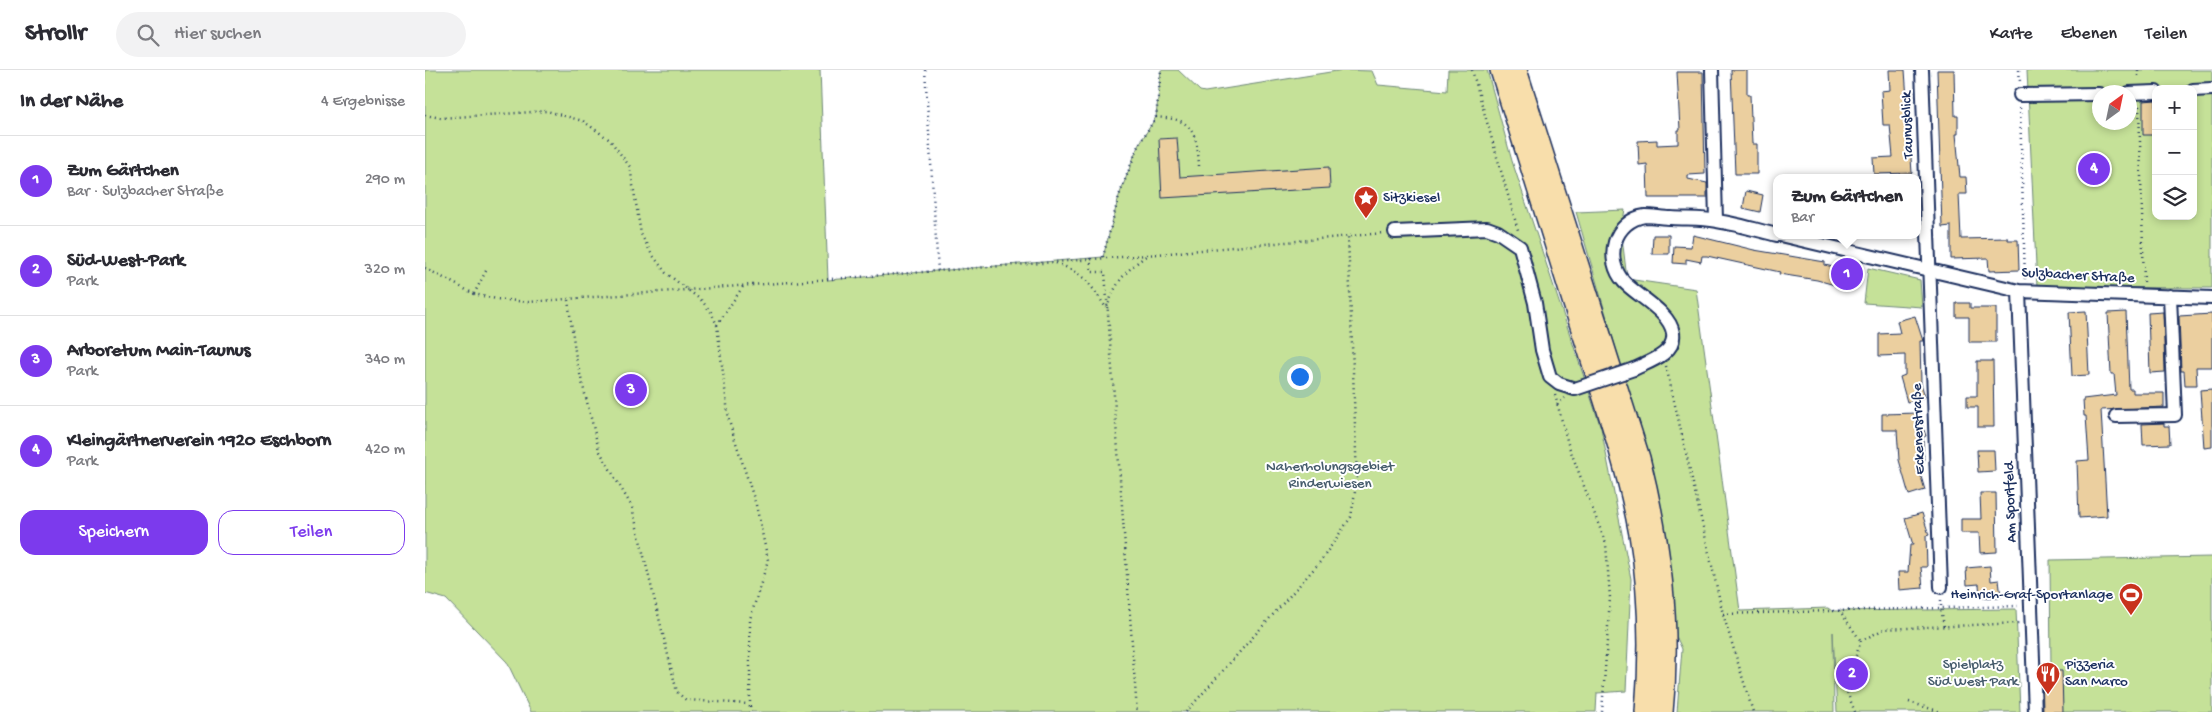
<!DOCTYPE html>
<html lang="de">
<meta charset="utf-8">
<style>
:root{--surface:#fff;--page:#f2f2f3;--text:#2b2b33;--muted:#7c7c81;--line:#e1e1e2;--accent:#7c3aed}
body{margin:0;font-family:"Gochi Hand",sans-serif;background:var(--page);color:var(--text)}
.controls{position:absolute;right:15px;top:15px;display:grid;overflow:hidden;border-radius:10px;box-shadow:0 2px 8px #0003}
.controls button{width:45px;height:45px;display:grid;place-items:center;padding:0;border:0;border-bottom:1px solid var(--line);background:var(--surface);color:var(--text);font:25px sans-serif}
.compass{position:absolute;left:1667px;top:15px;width:45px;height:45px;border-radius:50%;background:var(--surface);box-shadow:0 2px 8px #0003;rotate:33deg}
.you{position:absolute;left:874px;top:306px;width:18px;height:18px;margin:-12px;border:4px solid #fff;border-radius:50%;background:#1a73e8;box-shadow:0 0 0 8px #1a73e833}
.badge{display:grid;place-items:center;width:32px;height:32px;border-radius:50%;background:var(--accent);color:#fff;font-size:16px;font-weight:700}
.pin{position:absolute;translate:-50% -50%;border:2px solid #fff;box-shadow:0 1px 5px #0006}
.popup{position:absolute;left:1348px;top:104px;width:148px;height:65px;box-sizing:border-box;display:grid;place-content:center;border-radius:10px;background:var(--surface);filter:drop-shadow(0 1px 4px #0005);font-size:16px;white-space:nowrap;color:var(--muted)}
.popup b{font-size:19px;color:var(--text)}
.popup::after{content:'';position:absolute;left:50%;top:100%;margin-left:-10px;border:10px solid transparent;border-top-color:var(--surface)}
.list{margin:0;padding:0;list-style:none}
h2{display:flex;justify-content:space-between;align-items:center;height:65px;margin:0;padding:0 20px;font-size:21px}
h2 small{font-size:16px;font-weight:400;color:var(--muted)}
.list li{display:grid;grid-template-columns:32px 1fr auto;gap:15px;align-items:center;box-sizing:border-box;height:90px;padding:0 20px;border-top:1px solid var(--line)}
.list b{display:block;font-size:19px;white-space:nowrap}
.list p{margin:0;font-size:16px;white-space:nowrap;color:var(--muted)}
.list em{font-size:16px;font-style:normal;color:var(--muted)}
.actions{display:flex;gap:10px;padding:15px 20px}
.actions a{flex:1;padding:11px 0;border:1px solid var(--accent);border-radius:15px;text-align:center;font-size:18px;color:var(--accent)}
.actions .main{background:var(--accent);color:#fff}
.icon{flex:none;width:28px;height:28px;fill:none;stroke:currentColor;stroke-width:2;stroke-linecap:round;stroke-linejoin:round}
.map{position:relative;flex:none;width:1787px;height:642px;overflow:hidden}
header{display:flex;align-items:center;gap:30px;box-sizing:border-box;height:70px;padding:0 25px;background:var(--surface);border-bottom:1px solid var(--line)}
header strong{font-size:24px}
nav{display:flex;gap:28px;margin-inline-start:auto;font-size:18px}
.search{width:350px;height:45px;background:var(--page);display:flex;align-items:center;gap:12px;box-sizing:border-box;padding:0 18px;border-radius:28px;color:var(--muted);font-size:19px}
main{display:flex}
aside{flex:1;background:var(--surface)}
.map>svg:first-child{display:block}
.green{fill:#c5e198;stroke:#70887b;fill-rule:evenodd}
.building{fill:#ebcf9f;stroke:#1b2f5e}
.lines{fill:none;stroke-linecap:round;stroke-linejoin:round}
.minor-casing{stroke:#1b2f5e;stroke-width:16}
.highway-casing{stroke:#1b2f5e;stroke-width:22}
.path{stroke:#1b2f5e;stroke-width:2.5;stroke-dasharray:1 4;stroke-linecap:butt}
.minor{stroke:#fff;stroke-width:12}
.highway{stroke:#f8deab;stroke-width:19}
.minor-bridge-casing{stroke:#1b2f5e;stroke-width:16;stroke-linecap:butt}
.minor-bridge{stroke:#fff;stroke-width:12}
.labels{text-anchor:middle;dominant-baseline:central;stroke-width:4;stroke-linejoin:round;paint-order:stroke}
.street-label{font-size:15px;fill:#1b2f5e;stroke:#fff}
.poi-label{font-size:15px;fill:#1b2f5e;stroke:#fff;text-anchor:start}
.park-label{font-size:15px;fill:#465c6c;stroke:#fff}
</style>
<header>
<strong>Strollr</strong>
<div class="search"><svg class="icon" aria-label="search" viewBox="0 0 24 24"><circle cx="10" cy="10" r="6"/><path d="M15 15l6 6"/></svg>Hier suchen</div>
<nav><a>Karte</a><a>Ebenen</a><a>Teilen</a></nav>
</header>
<main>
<aside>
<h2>In der Nähe<small>4 Ergebnisse</small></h2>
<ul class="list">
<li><span class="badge">1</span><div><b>Zum Gärtchen</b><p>Bar · Sulzbacher Straße</p></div><em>290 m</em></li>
<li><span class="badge">2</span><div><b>Süd-West-Park</b><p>Park</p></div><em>320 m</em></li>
<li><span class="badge">3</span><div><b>Arboretum Main-Taunus</b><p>Park</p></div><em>340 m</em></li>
<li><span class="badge">4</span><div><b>Kleingärtnerverein 1920 Eschborn</b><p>Park</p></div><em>420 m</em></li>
</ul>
<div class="actions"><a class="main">Speichern</a><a>Teilen</a></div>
</aside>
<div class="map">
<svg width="1787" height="642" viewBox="0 0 1787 642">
<rect width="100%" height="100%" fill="#fff"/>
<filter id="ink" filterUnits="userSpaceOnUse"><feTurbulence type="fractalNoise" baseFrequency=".02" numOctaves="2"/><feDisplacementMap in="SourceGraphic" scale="10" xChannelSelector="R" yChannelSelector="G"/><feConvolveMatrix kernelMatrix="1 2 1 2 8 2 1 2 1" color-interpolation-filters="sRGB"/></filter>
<g filter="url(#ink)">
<path class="green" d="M0 0H395L403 210 678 187 694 126 713 76 731 47 736 0H753L775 21 780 22 918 0 947 1 953 15 1022 21 1023 0H1062L1087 91 1176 358 1206 509 1201 621 1172 623 1171 642H106L82 592 21 529 0 523Z
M1602 0H1787V218L1612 217ZM1731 19H1768V146H1731ZM1674 22H1704V52H1674Z
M1200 140 1196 159 1202 209 1271 219 1315 541 1403 538 1407 541 1591 539 1595 642H1412L1408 562 1409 642H1252L1257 579 1251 566 1242 466 1229 425 1215 361 1151 142Z
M1443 198 1495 210 1497 237 1439 233Z
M1787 487V642H1616L1614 602 1626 601 1625 490Z"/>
<path class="building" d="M1306 0H1322V25H1325L1327 74H1332V104H1310Z
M1464 0H1480L1487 103 1449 104 1448 88 1468 87 1465 55H1458L1456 21 1465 20Z
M1512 0H1529L1530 46H1533V64H1531L1535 107H1541L1542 124H1534L1536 169 1583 168V170H1593L1594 200 1564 201 1563 188 1526 189V156L1517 157Z
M1252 2H1278L1280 104 1263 105V109L1282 113V128H1223L1222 94 1214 95 1213 71 1232 70V75L1253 74V60H1255Z
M1731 30V65H1718V31Z
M752 68 755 107 904 97 905 118 737 128 734 69Z
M1321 121 1338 125 1335 142 1318 138Z
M1228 165H1244V184H1227Z
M1268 165 1329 180 1400 192V195L1432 203 1428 220 1392 210 1354 204 1355 202 1282 186H1277L1276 192 1261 189V194L1248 193 1249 176 1266 177Z
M1531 233H1545V238H1571V272H1544V247H1531Z
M1661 241 1664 305 1647 306 1644 242Z
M1701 242 1704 319H1708V323H1739V337L1676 340 1682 446 1654 448 1652 391 1664 390 1661 346H1659L1658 329 1691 325 1689 304H1686L1683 243Z
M1738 242 1740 302 1725 303 1723 243Z
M1787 244V297H1771L1772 315H1760L1759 301H1756L1754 246Z
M1490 246 1498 271H1495L1496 313 1500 327 1482 332 1475 307 1480 305V285L1454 286V264L1475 263 1472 251Z
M1552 291H1568L1569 357H1553V337H1542V326H1552Z
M1787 319V377L1779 378 1775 320Z
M1493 343 1501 366 1498 367 1499 393H1492L1500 420 1484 425 1474 390 1472 360H1457V344Z
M1739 353V356H1744L1745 374 1718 375 1717 354Z
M1552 380H1569L1570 401 1553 402Z
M1555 423H1571L1572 482 1555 483 1554 463H1536V449H1556Z
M1497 443 1504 465 1501 466 1502 497H1496L1498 518 1474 520 1473 502H1483L1485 475H1488L1480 448Z
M1565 496 1566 511 1574 510 1576 527 1555 528 1554 514 1542 515 1541 498Z
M1617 601H1637L1638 642H1618Z"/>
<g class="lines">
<defs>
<path id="minor" d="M1287 0 1291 150
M1497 0 1516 517
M1768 20 1787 19
M1704 23 1731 22
M1595 25 1674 24
M970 162 1062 158 1073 162 1095 177 1110 233 1117 280 1125 307 1134 314 1150 319
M1355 165 1594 221 1787 228
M1594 221 1610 642
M1209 299C1223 292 1251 284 1248 263 1245 242 1212 226 1199 212 1189 201 1186 186 1190 172 1194 159 1205 148 1220 146 1228 146 1238 148 1246 148 1262 149 1278 148 1292 151 1312 154 1332 160 1352 165
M1691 346 1750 345 1745 226"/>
<path id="highway" d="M1075 0C1101 84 1128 169 1154 253 1176 322 1201 393 1214 464 1224 523 1225 583 1220 642
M1092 0 1215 388C1236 472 1247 555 1238 642"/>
</defs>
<use href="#minor" class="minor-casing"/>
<use href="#highway" class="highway-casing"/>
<path class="path" d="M500 0 513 201
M1047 0 1093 160
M1594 0 1595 12
M1713 0V10
M1714 36 1719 213
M1595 38 1600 210
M0 45 16 48 122 41 158 51 185 70 205 97 216 164 226 183 241 203 276 230 286 242 292 255 304 351 331 435 343 490 325 549V642
M731 47C738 48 748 48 755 51 772 58 773 80 774 96
M678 187 694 126 713 76 731 47 736 0
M665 188 667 202H680L712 642
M631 193C658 203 666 214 681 238
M0 198 49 224 71 229 103 232 722 185 958 163
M49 224 62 199
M143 230 151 288 174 380 207 437 252 622 261 630 324 634
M682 238C691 212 699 202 721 186
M292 255 319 215
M1241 296 1298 544 1328 642
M1130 325 1143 374 1181 474 1185 528 1177 642
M1132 335 1140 328
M1414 540 1436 571
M1298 544 1516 538V529
M1519 556 1516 538 1593 536
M1484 632 1516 642
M761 642 895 492 926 447 932 409 923 166
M1430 642 1420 617 1436 571 1459 559 1594 553"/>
<use href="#minor" class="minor"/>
<use href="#highway" class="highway"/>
<defs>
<path id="minor-bridge" d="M1150 319 1209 299"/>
</defs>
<use href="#minor-bridge" class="minor-bridge-casing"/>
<use href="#minor-bridge" class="minor-bridge"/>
</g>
</g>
<defs>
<symbol id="sight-pin" viewBox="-11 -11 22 30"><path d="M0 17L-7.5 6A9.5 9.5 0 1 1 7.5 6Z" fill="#c8321e" stroke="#fff"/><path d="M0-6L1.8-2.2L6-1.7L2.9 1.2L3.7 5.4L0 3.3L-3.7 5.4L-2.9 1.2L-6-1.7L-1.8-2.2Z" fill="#fff"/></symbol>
<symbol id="stadium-pin" viewBox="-11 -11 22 30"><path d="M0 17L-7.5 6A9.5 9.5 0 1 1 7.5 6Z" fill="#c8321e" stroke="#fff"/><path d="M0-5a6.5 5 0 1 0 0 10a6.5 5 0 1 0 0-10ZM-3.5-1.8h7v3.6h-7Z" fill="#fff"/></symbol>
<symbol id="restaurant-pin" viewBox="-11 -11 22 30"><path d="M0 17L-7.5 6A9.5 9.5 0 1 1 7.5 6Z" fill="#c8321e" stroke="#fff"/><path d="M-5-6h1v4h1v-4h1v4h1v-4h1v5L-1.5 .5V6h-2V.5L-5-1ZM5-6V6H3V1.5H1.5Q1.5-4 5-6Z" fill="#fff"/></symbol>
</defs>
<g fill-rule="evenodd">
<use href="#sight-pin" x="927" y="114" width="28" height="38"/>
<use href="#stadium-pin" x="1692" y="511" width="28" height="38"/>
<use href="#restaurant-pin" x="1609" y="590" width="28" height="38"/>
</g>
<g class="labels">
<g class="street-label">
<text transform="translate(1483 55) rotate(-92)">Taunusblick</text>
<text transform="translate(1653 206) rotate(3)">Sulzbacher Straße</text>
<text transform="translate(1494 359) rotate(-92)">Eckenerstraße</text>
<text transform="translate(1586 432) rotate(-92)">Am Sportfeld</text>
</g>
<g class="poi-label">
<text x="958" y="128">Sitzkiesel</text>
<text x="1688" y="525" text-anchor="end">Heinrich-Graf-Sportanlage</text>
<text x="1640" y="595">Pizzeria<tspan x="1640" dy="17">San Marco</tspan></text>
</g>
<g class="park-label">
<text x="905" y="397">Naherholungsgebiet<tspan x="905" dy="17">Rinderwiesen</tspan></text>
<text x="1548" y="595">Spielplatz<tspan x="1548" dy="17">Süd West Park</tspan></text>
</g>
</g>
</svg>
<div class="controls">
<button>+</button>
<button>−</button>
<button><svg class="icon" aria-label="layers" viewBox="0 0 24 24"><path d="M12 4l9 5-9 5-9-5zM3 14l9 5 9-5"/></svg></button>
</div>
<svg class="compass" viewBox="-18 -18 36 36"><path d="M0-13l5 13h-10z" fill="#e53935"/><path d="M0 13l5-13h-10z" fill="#7c7c81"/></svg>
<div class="you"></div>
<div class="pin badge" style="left:1422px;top:204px">1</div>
<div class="popup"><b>Zum Gärtchen</b>Bar</div>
<div class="pin badge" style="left:1427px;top:604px">2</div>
<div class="pin badge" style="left:206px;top:320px">3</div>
<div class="pin badge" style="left:1669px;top:99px">4</div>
</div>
</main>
